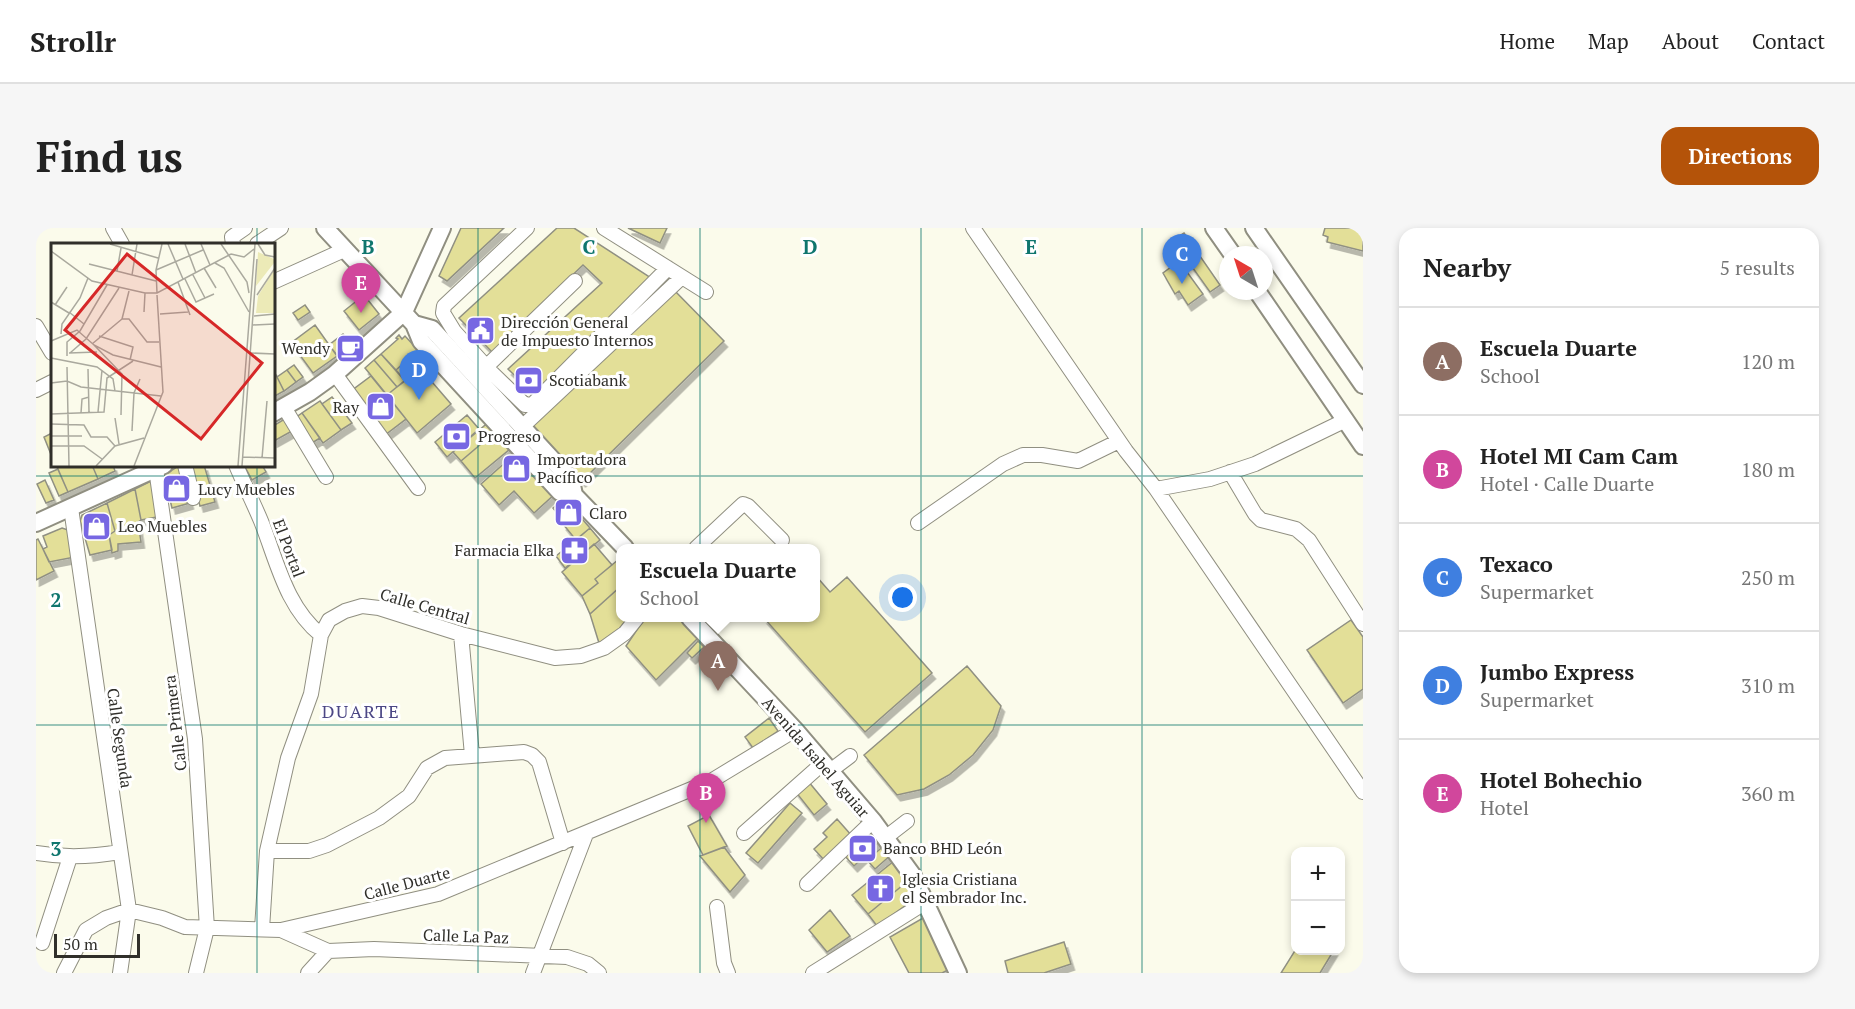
<!DOCTYPE html>
<meta charset="utf-8">
<style>
:root{--surface:#fff;--page:#f6f6f6;--text:#222;--muted:#767676;--line:#e0e0e0;--accent:#b45309}
body{margin:0;font-family:"PT Serif",serif;background:var(--page);color:var(--text)}
.controls{position:absolute;right:18px;bottom:18px;display:grid;overflow:hidden;border-radius:12px;box-shadow:0 3px 9px #0003}
.controls button{width:54px;height:54px;display:grid;place-items:center;padding:0;border:0;border-bottom:2px solid var(--line);background:var(--surface);color:var(--text);font:30px sans-serif}
.compass{position:absolute;left:1183px;top:18px;width:54px;height:54px;border-radius:50%;background:var(--surface);box-shadow:0 3px 9px #0003;rotate:321deg}
.scale{position:absolute;left:18px;bottom:15px;width:86px;box-sizing:border-box;padding-left:6px;border:3px solid #302f2a;border-top:0;font-size:16px;line-height:21px;white-space:nowrap;color:#302f2a;-webkit-text-stroke:4px #fff;paint-order:stroke}
.you{position:absolute;left:867px;top:370px;width:21px;height:21px;margin:-15px;border:4px solid #fff;border-radius:50%;background:#1a73e8;box-shadow:0 0 0 9px #1a73e833}
.badge{display:grid;place-items:center;width:39px;height:39px;border-radius:50%;background:var(--accent);color:#fff;font-size:20px;font-weight:700}
.pin{position:absolute;translate:-50% -50px;filter:drop-shadow(0 2px 3px #0008)}
.pin::after{content:'';position:absolute;top:32px;width:21px;height:18px;background:inherit;clip-path:polygon(0 0,100% 0,50% 100%)}
.popup{position:absolute;left:580px;top:316px;width:204px;height:78px;box-sizing:border-box;display:grid;place-content:center;border-radius:12px;background:var(--surface);filter:drop-shadow(0 2px 4px #0005);font-size:20px;white-space:nowrap;color:var(--muted)}
.popup b{font-size:22px;color:var(--text)}
.popup::after{content:'';position:absolute;left:50%;top:100%;margin-left:-12px;border:12px solid transparent;border-top-color:var(--surface)}
.list{margin:0;padding:0;list-style:none}
h2{display:flex;justify-content:space-between;align-items:center;height:78px;margin:0;padding:0 24px;font-size:26px}
h2 small{font-size:20px;font-weight:400;color:var(--muted)}
.list li{display:grid;grid-template-columns:39px 1fr auto;gap:18px;align-items:center;box-sizing:border-box;height:108px;padding:0 24px;border-top:2px solid var(--line)}
.list b{display:block;font-size:22px;white-space:nowrap}
.list p{margin:0;font-size:20px;white-space:nowrap;color:var(--muted)}
.list em{font-size:20px;font-style:normal;color:var(--muted)}
.map{position:relative;flex:none;width:1327px;height:745px;overflow:hidden;border-radius:18px}
header{display:flex;align-items:center;gap:36px;box-sizing:border-box;height:84px;padding:0 30px;background:var(--surface);border-bottom:2px solid var(--line)}
header strong{font-size:28px}
nav{display:flex;gap:33px;margin-inline-start:auto;font-size:21px}
.intro{display:flex;align-items:center;justify-content:space-between;box-sizing:border-box;height:144px;padding:0 36px}
h1{margin:0;font-size:42px}
.button{padding:15px 27px;border-radius:18px;background:var(--accent);color:#fff;font-size:21px;font-weight:700}
main{display:flex;gap:36px;padding:0 36px}
aside{flex:1;background:var(--surface);border-radius:18px;box-shadow:0 3px 9px #0003}
.map>svg:first-child{display:block}
.building{fill:#e3df98;stroke:#909082;stroke-width:1.5;filter:url(#shadow)}
.lines{fill:none;stroke-linecap:round;stroke-linejoin:round}
.minor-casing{stroke:#908f81;stroke-width:16}
.major-casing{stroke:#908f81;stroke-width:20}
.minor{stroke:#fff;stroke-width:14}
.major{stroke:#fff;stroke-width:16}
.grid{fill:none;stroke:#0f766e;stroke-width:1.5;stroke-opacity:0.55}
.labels{text-anchor:middle;dominant-baseline:central;stroke-width:6;stroke-linejoin:round;paint-order:stroke}
.poi-label{font-size:16px;fill:#302f2a;stroke:#fff;text-anchor:start}
.street-label{font-size:16px;fill:#302f2a;stroke:#fff}
.neighbourhood-label{font-size:18px;letter-spacing:1.5px;fill:#4c4785;stroke:#fff}
.inset-road{fill:none;stroke:#aaa99e;stroke-width:1.5}
.view{fill:#d62828;fill-opacity:0.15;stroke:#d62828;stroke-width:3}
.inset-edge{fill:none;stroke:#302f2a;stroke-width:3}
.grid-label{font-size:20px;text-anchor:middle;font-weight:bold;fill:#0f766e;stroke:#fff;stroke-width:6;stroke-linejoin:round;paint-order:stroke}
</style>
<header>
<strong>Strollr</strong>
<nav><a>Home</a><a>Map</a><a>About</a><a>Contact</a></nav>
</header>
<div class="intro"><h1>Find us</h1><a class="button">Directions</a></div>
<main>
<div class="map">
<svg width="1327" height="745" viewBox="0 0 1327 745">
<defs>
<filter id="shadow"><feDropShadow dx="3.5" dy="6" stdDeviation="0" flood-color="#0004"/></filter>
</defs>
<rect width="100%" height="100%" fill="#fbfbeb"/>
<path class="building" d="M425 0H468L411 53 403 48Z
M521 0H538L626 57 504 172 472 141 566 55 547 37 456 124 423 90Z
M592 0H631L624 15Z
M1289 0H1327V23L1291 14 1292 9 1287 7Z
M1148 5 1184 57 1174 64 1137 12Z
M1143 33 1167 66 1152 77 1143 63 1139 66 1127 45Z
M637 61 688 113 546 253 494 199Z
M328 67 343 86 323 102 308 83Z
M269 77 274 84 262 92 257 85Z
M279 97 301 128 277 145 255 115Z
M307 106 319 120 304 131 293 117Z
M363 107 366 111 369 108 382 122 360 142 345 126 362 111 360 110Z
M382 122 392 133 369 153 360 142Z
M345 126 369 153 361 159 338 132Z
M338 132 361 159 351 167 329 140Z
M258 137 267 149 260 154 251 142Z
M384 140 415 176 381 205 351 167Z
M237 141 248 163 237 169Z
M251 142 260 154 248 163 241 149Z
M335 148 370 191 349 207 315 163Z
M296 169 316 195 305 202 286 176Z
M284 173 305 202 287 215 266 185Z
M266 185 284 210 276 215 259 190Z
M431 187 443 201 411 229 399 214Z
M247 192 250 193 256 203 238 213 237 198Z
M454 193 459 204 425 233 417 224Z
M459 204 474 221 439 250 425 233Z
M16 205V229L8 209Z
M482 223 520 265 498 285 478 263 463 277 445 256Z
M20 237H56L62 251 32 264Z
M56 237H77L79 243 62 251Z
M144 237 154 275 136 280 128 247Z
M156 237H168L179 274 164 278 154 242Z
M208 237H226L230 244 216 252Z
M22 241 32 264 23 268 13 245Z
M9 252 18 272 10 275 1 256Z
M115 253 120 256 126 288 105 292 99 261Z
M99 261 105 292 102 294 105 314 82 316V323L76 325 73 307 79 303 71 275Z
M526 272 539 287 529 295 517 280Z
M71 275 79 303 73 307 76 322 54 327 44 293 46 287Z
M541 285 554 300 540 312 527 296Z
M26 300 32 302 39 329 13 334 7 321 11 319 7 308Z
M554 300 564 312 529 340 520 328Z
M2 311 18 343 0 352V312Z
M558 316 576 337 559 351 562 355 546 368 526 344Z
M583 331 584 359 554 386 546 368 562 355 559 351Z
M780 348 794 364 811 349 896 445 829 504 728 390H780Z
M584 359V390H592L583 401 563 415 554 386Z
M609 390H645L664 408 620 452 590 418Z
M1315 392 1327 409V461L1307 475 1271 422Z
M662 413 668 419 656 430 651 425Z
M931 438 965 478 957 502 937 527 913 547 888 561 861 567 828 527Z
M733 490 742 503 717 520 709 509Z
M772 553 791 576 778 587 759 563Z
M754 575 766 585 722 635 710 625Z
M673 587 691 618 667 627 652 598Z
M801 591 816 608 789 633 778 621 791 609 787 605Z
M834 603 844 613 818 638 808 627Z
M849 617 856 626 839 641 831 632Z
M688 619 709 647 694 664 664 628Z
M858 633 873 652 832 686 816 667Z
M873 652 878 669 877 672 841 698 832 686Z
M794 682 814 708 791 724 773 702Z
M887 690 892 691 914 741 906 745H873L854 709Z
M1028 714 1035 736 1008 745H972L969 733Z
M1260 721 1272 723 1298 722 1284 745H1245Z"/>
<g class="lines">
<defs>
<path id="minor" d="M77 0 86 16
M568 0 670 64
M937 0 1090 223 1120 261 1174 251 1219 236 1310 192
M197 16 196 9 209 0
M221 16 245 0
M237 54 308 22
M0 98 16 125
M450 139 539 53
M455 144 489 177 497 176 632 40
M299 146 382 260
M448 150 455 144 418 103 407 85 408 78 491 0
M0 162 16 154
M248 179 290 249
M486 199 646 49
M149 237 157 270
M200 237C208 256 217 274 225 293 241 333 250 379 285 407
M120 241 159 511 171 700 160 745
M1194 244 1219 286 1225 292 1260 301 1273 312 1327 396
M1120 261 1327 564
M35 280 93 682 84 745
M882 295 967 236 987 227H1006L1042 233 1083 213
M660 320 707 276 712 278 746 312
M425 406 436 527
M794 543 814 528
M708 605 787 535
M849 610 871 593
M231 623H273L291 617 343 590 373 568 391 540 409 530 488 524 496 527 503 534 527 615
M0 625C29 630 55 629 84 624
M771 656 837 593
M681 679 688 735 692 745
M226 701 231 623 252 530 275 466 285 407 293 392 309 383 326 378 343 380 425 406 519 430 545 428 568 420 589 405 601 390
M245 702 292 723 338 721 531 729 552 736 563 745
M6 715 34 629
M28 745 50 702 70 690 93 682 126 690 149 699 245 702 402 666 675 553 759 502
M272 745 292 723
M497 745 550 606
M777 745 890 674"/>
<path id="major" d="M289 0 378 96 385 113 524 264 538 267
M1178 0 1197 27
M1218 0 1327 157
M1221 63 1327 218
M378 96 396 101 535 252 538 267 589 320
M237 185 274 164 299 146 368 84 406 0
M0 295 128 237
M654 390 759 502 837 593 877 648 922 745"/>
</defs>
<use href="#minor" class="minor-casing"/>
<use href="#major" class="major-casing"/>
<use href="#minor" class="minor"/>
<use href="#major" class="major"/>
</g>
<path class="grid" d="M221 0V16M442 0V745M664 0V745M885 0V745M1106 0V745M221 237V745M0 248H1327M0 497H1327"/>
<defs>
<symbol id="civic-square" viewBox="-11 -11 22 22"><rect x="-9" y="-9" width="18" height="18" rx="4" fill="#7767e2" stroke="#fff"/><path d="M-.6-6.5H3V-4.5H.6V-3L4-1V1h2V6H-6V1h2V-1L-.6-3ZM-1.2 2.5V6h2.4V2.5Z" fill="#fff"/></symbol>
<symbol id="cafe-square" viewBox="-11 -11 22 22"><rect x="-9" y="-9" width="18" height="18" rx="4" fill="#7767e2" stroke="#fff"/><path d="M-5.5-4.5H6V0H3Q3 3.5 0 3.5H-2.5Q-5.5 3.5-5.5 0ZM3-3.2v2h1.7v-2ZM-6 4.5H4V6H-6Z" fill="#fff"/></symbol>
<symbol id="bank-square" viewBox="-11 -11 22 22"><rect x="-9" y="-9" width="18" height="18" rx="4" fill="#7767e2" stroke="#fff"/><path d="M-6-4H6V4H-6ZM0-2.3a2.3 2.3 0 1 0 0 4.6a2.3 2.3 0 1 0 0-4.6Z" fill="#fff"/></symbol>
<symbol id="shop-square" viewBox="-11 -11 22 22"><rect x="-9" y="-9" width="18" height="18" rx="4" fill="#7767e2" stroke="#fff"/><path d="M-5-2.5h2.3a2.7 3.5 0 0 1 5.4 0H5L5.5 6h-11ZM-1.5-2.5h3a1.5 2.3 0 0 0-3 0Z" fill="#fff"/></symbol>
<symbol id="pharmacy-square" viewBox="-11 -11 22 22"><rect x="-9" y="-9" width="18" height="18" rx="4" fill="#7767e2" stroke="#fff"/><path d="M-2-6h4v4h4v4h-4v4h-4v-4h-4v-4h4Z" fill="#fff"/></symbol>
<symbol id="church-square" viewBox="-11 -11 22 22"><rect x="-9" y="-9" width="18" height="18" rx="4" fill="#7767e2" stroke="#fff"/><path d="M-1.2-6h2.4v3.5h3.3v2.4h-3.3V6h-2.4V-.1h-3.3v-2.4h3.3Z" fill="#fff"/></symbol>
</defs>
<g fill-rule="evenodd">
<use href="#civic-square" x="428" y="86" width="33" height="33"/>
<use href="#cafe-square" x="298" y="104" width="33" height="33"/>
<use href="#bank-square" x="476" y="136" width="33" height="33"/>
<use href="#shop-square" x="328" y="162" width="33" height="33"/>
<use href="#bank-square" x="404" y="192" width="33" height="33"/>
<use href="#shop-square" x="464" y="224" width="33" height="33"/>
<use href="#shop-square" x="124" y="244" width="33" height="33"/>
<use href="#shop-square" x="516" y="268" width="33" height="33"/>
<use href="#shop-square" x="44" y="282" width="33" height="33"/>
<use href="#pharmacy-square" x="522" y="306" width="33" height="33"/>
<use href="#bank-square" x="810" y="604" width="33" height="33"/>
<use href="#church-square" x="828" y="644" width="33" height="33"/>
</g>
<g class="labels">
<g class="poi-label">
<text x="465" y="94">Dirección General<tspan x="465" dy="18">de Impuesto Internos</tspan></text>
<text x="294" y="120" text-anchor="end">Wendy</text>
<text x="513" y="152">Scotiabank</text>
<text x="323" y="179" text-anchor="end">Ray</text>
<text x="442" y="208">Progreso</text>
<text x="501" y="231">Importadora<tspan x="501" dy="18">Pacífico</tspan></text>
<text x="162" y="261">Lucy Muebles</text>
<text x="553" y="285">Claro</text>
<text x="82" y="298">Leo Muebles</text>
<text x="518" y="322" text-anchor="end">Farmacia Elka</text>
<text x="847" y="620">Banco BHD León</text>
<text x="866" y="651">Iglesia Cristiana<tspan x="866" dy="18">el Sembrador Inc.</tspan></text>
</g>
<g class="street-label">
<text transform="translate(253 320) rotate(69)">El Portal</text>
<text transform="translate(389 378) rotate(16)">Calle Central</text>
<text transform="translate(139 495) rotate(-97)">Calle Primera</text>
<text transform="translate(84 510) rotate(82)">Calle Segunda</text>
<text transform="translate(780 529) rotate(49)">Avenida Isabel Aguiar</text>
<text transform="translate(371 655) rotate(-15)">Calle Duarte</text>
<text transform="translate(430 708) rotate(2)">Calle La Paz</text>
</g>
<g class="neighbourhood-label">
<text x="325" y="483">DUARTE</text>
</g>
</g>
<g transform="translate(15 15)">
<rect width="224" height="224" fill="#fbfbeb"/>
<path d="M207 9 223 16V20L205 43ZM223 27V70H205L207 53Z" fill="#eceab7"/>
<path class="inset-road" d="M59 1 107 15M117 1 132 36M134 1 145 30M150 1 159 22M170 1 196 39 198 50M207 1 214 12 224 14M0 8 41 38 94 50H106L180 11M180 11 193 14 203 6M164 20 173 25 198 69M38 21 105 38M153 25 165 45M105 27 152 7M66 28 70 5M81 32 86 1M142 32 154 55M134 36 145 59 163 51M127 39 139 72M106 50 105 27 111 1M206 52 224 25M0 59 18 70M4 62 16 44M18 69 33 81M93 69 94 50M109 71 137 69M203 73 224 71M71 76H78L96 99H108M71 76 78 48M202 82 224 81M10 91 11 81 29 55 37 35M48 93 82 104 79 117M0 98 26 87 43 102 62 112 110 124M41 101 71 76M43 102 71 131 70 172M18 110 46 109M19 110 35 96 68 45M200 110 224 111M16 113V99L29 88 56 42M0 115 46 124 62 136 64 148M16 124 18 223M37 126 38 169M0 140 16 138 30 144 110 153M47 169 51 127M30 170 31 156 38 154M0 171 53 169 56 135 82 118M64 175 68 201M0 181 33 182 40 194H56L64 203M81 188 83 150 89 136M0 193H31M0 203H33L51 216M192 214 224 215M211 215 216 158M45 223 64 203 93 195M83 223 112 149 106 52M187 223 204 1M191 223 206 16"/>
<path class="view" d="M76 11 211 120 150 196 14 87Z"/>
<rect width="224" height="224" class="inset-edge"/>
</g>
<g class="grid-label">
<text x="332" y="26">B</text>
<text x="553" y="26">C</text>
<text x="774" y="26">D</text>
<text x="995" y="26">E</text>
<text x="20" y="379">2</text>
<text x="20" y="628">3</text>
</g>
</svg>
<div class="controls">
<button>+</button>
<button>−</button>
</div>
<svg class="compass" viewBox="-18 -18 36 36"><path d="M0-13l5 13h-10z" fill="#e53935"/><path d="M0 13l5-13h-10z" fill="#767676"/></svg>
<div class="scale">50 m</div>
<div class="you"></div>
<div class="pin badge" style="left:682px;top:463px;background:#8d6e63">A</div>
<div class="popup"><b>Escuela Duarte</b>School</div>
<div class="pin badge" style="left:670px;top:595px;background:#d1479c">B</div>
<div class="pin badge" style="left:1146px;top:56px;background:#3f7fe0">C</div>
<div class="pin badge" style="left:383px;top:172px;background:#3f7fe0">D</div>
<div class="pin badge" style="left:325px;top:85px;background:#d1479c">E</div>
</div>
<aside>
<h2>Nearby<small>5 results</small></h2>
<ul class="list">
<li><span class="badge" style="background:#8d6e63">A</span><div><b>Escuela Duarte</b><p>School</p></div><em>120 m</em></li>
<li><span class="badge" style="background:#d1479c">B</span><div><b>Hotel MI Cam Cam</b><p>Hotel · Calle Duarte</p></div><em>180 m</em></li>
<li><span class="badge" style="background:#3f7fe0">C</span><div><b>Texaco</b><p>Supermarket</p></div><em>250 m</em></li>
<li><span class="badge" style="background:#3f7fe0">D</span><div><b>Jumbo Express</b><p>Supermarket</p></div><em>310 m</em></li>
<li><span class="badge" style="background:#d1479c">E</span><div><b>Hotel Bohechio</b><p>Hotel</p></div><em>360 m</em></li>
</ul>
</aside>
</main>
